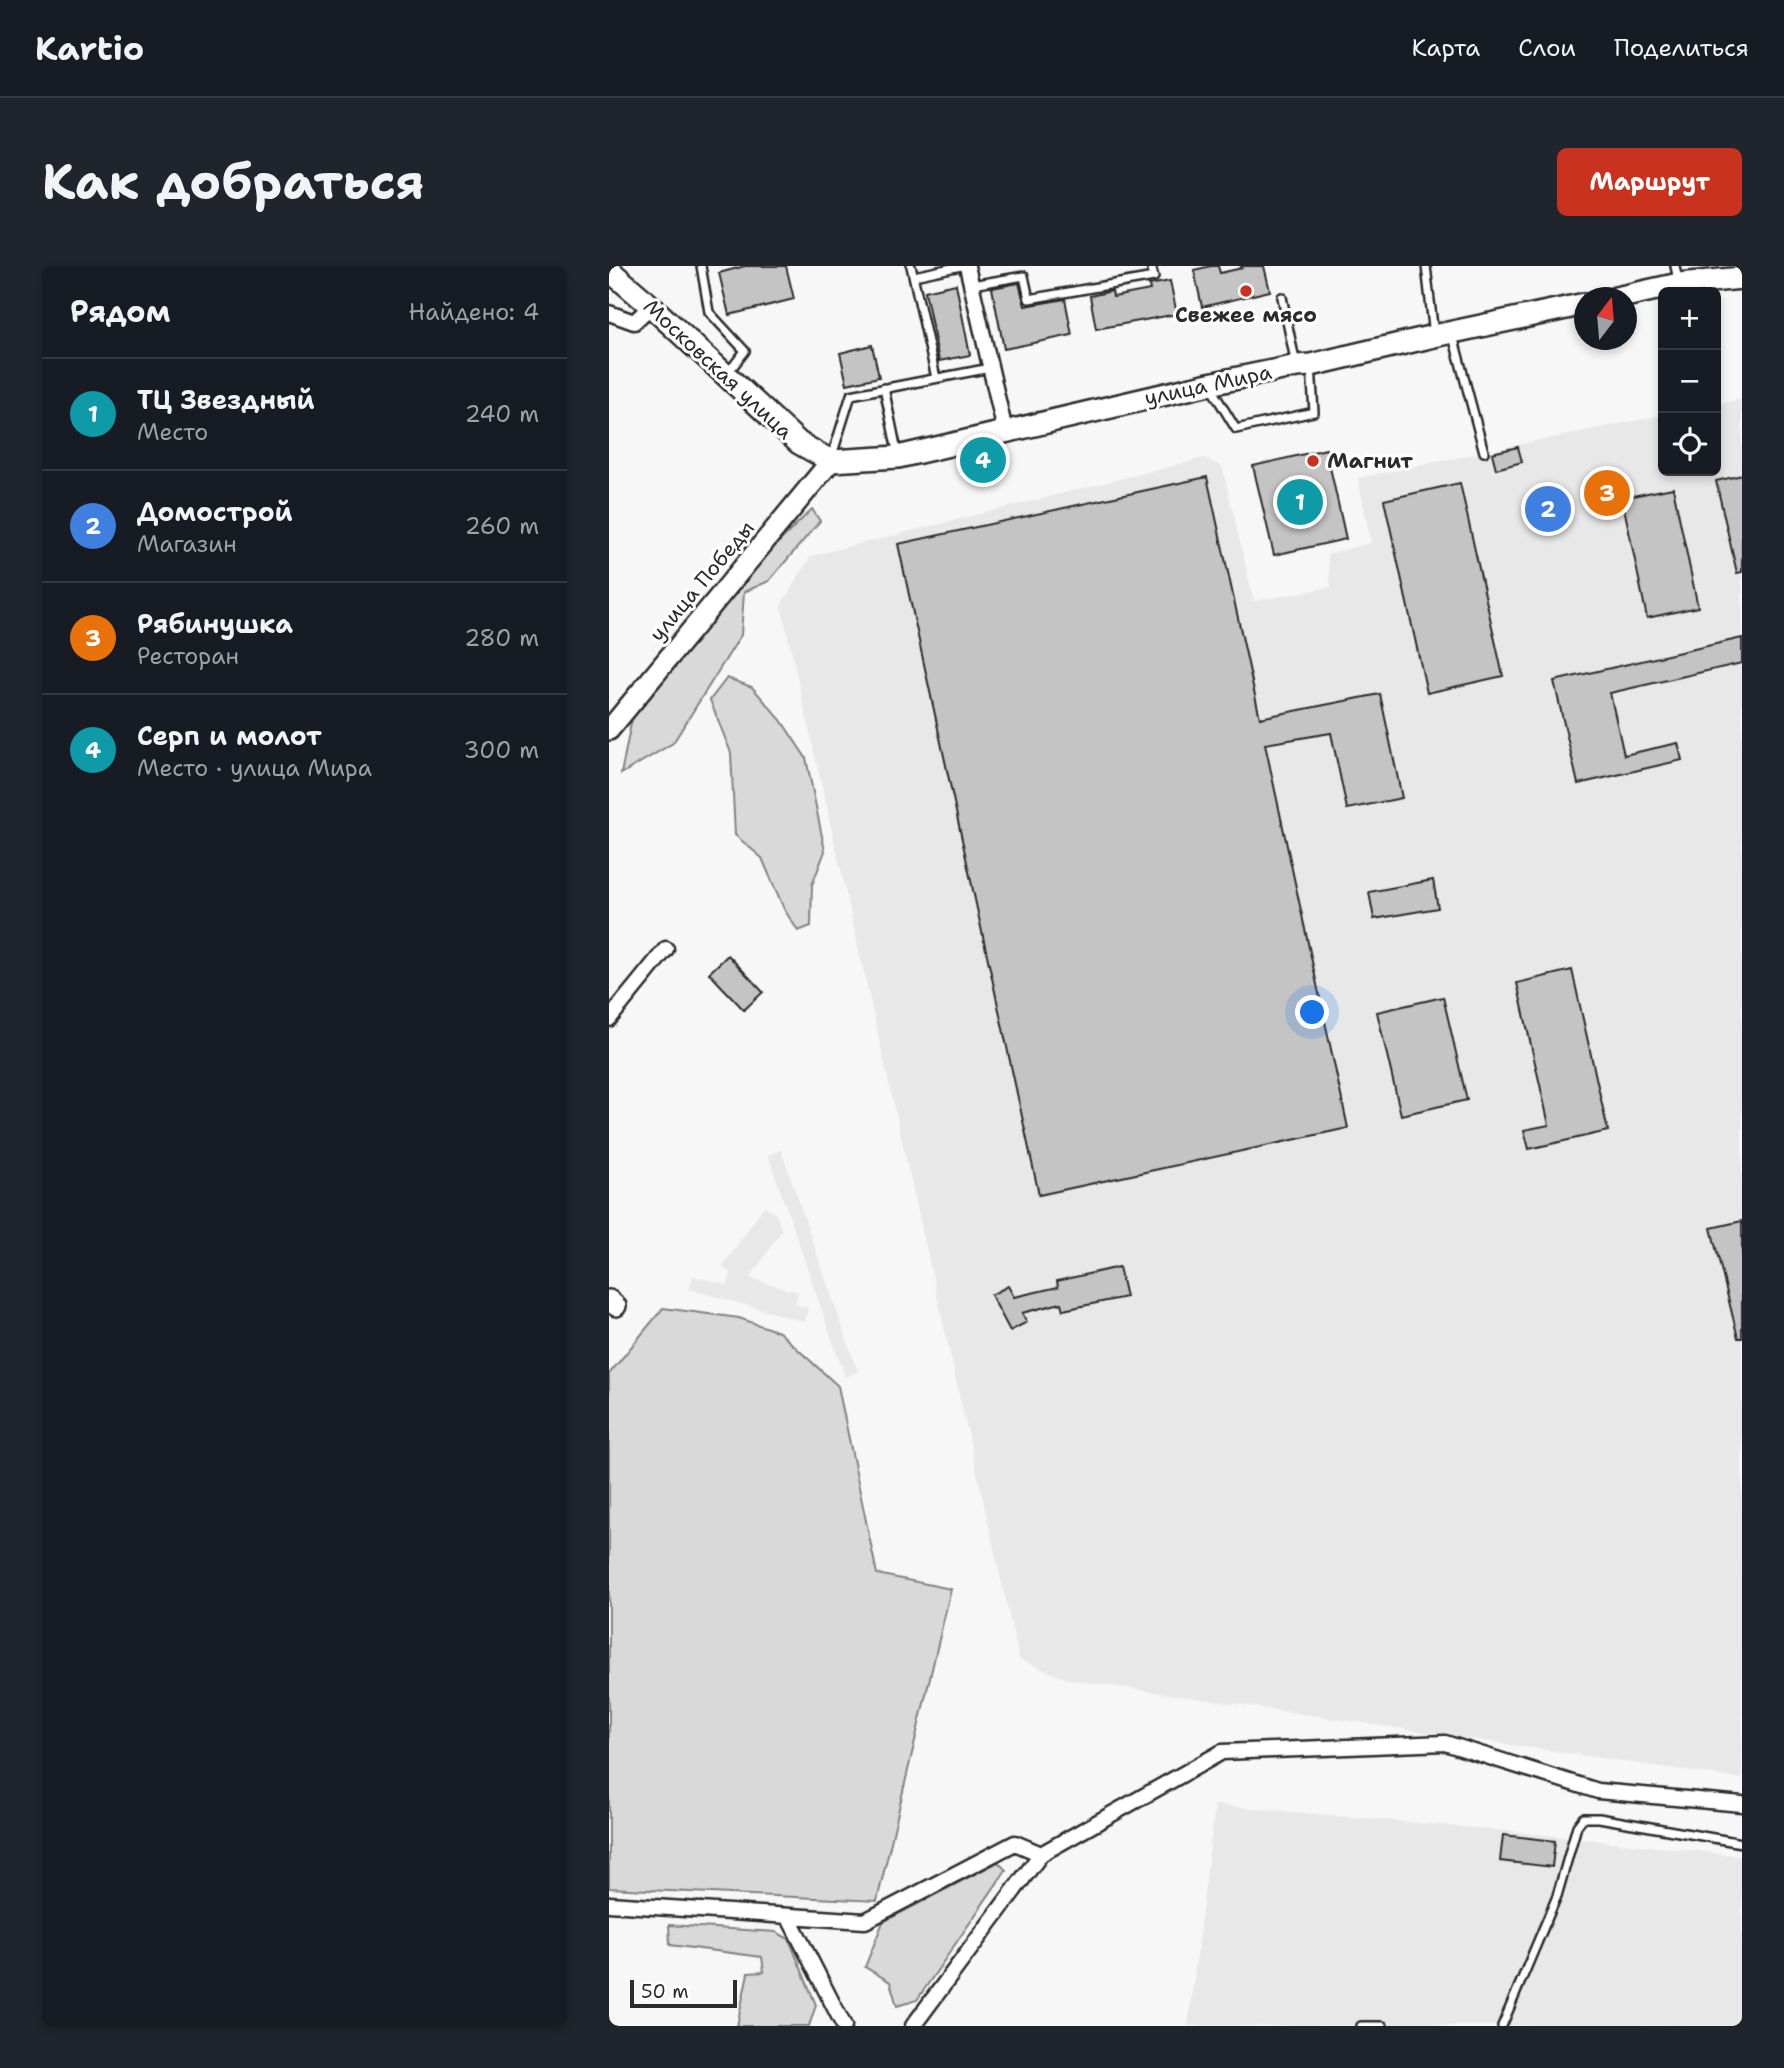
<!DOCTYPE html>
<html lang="ru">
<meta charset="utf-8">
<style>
:root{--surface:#171b24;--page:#20242c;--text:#f1f3f6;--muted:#9ea1a6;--line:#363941;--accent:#c8321e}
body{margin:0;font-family:"Shantell Sans",sans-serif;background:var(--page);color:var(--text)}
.controls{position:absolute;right:21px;top:21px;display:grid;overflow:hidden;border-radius:10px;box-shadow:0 4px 10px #0003}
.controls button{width:63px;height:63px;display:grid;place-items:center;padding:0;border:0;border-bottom:2px solid var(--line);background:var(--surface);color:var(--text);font:35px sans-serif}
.compass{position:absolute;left:965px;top:21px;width:63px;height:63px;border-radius:50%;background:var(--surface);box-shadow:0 4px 10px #0003;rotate:16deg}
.scale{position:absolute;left:21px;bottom:18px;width:107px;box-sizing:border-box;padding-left:7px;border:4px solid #2b2b2b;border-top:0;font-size:19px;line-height:24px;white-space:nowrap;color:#2b2b2b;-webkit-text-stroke:5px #fff;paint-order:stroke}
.you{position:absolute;left:704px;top:747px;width:24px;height:24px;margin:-18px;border:5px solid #fff;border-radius:50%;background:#1a73e8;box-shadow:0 0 0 10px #1a73e833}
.badge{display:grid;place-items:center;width:46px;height:46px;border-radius:50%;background:var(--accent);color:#fff;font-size:23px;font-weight:700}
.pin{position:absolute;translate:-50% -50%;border:4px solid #fff;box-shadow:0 2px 7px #0006}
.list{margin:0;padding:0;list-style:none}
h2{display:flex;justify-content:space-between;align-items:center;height:91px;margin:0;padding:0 28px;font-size:30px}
h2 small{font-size:23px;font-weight:400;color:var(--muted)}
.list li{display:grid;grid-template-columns:46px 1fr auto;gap:21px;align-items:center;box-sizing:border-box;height:112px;padding:0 28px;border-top:2px solid var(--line)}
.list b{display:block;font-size:26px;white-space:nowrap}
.list p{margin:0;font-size:23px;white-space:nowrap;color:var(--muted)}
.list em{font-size:23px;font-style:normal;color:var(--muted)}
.icon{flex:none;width:38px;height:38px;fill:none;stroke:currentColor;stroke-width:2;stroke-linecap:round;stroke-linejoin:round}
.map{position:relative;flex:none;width:1133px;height:1760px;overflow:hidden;border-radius:10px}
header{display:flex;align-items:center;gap:42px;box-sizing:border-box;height:98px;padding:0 35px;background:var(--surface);border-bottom:2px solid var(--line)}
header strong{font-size:33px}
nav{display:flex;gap:38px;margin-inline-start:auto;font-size:24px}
.intro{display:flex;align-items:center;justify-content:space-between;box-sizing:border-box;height:168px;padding:0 42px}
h1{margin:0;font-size:49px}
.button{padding:18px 32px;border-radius:10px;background:var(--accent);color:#fff;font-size:24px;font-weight:700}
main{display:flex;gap:42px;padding:0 42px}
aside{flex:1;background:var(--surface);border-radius:10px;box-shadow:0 4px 10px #0003}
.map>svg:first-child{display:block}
.built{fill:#e8e8e8}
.green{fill:#d9d9d9;stroke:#828282;stroke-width:2}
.building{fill:#c4c4c4;stroke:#2b2b2b;stroke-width:2}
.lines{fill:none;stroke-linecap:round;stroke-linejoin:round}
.lane-casing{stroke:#2b2b2b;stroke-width:12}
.street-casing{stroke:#2b2b2b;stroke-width:19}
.secondary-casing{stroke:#2b2b2b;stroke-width:24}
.primary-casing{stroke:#2b2b2b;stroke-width:26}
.lane{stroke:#fff;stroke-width:7}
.street{stroke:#fff;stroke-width:14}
.secondary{stroke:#fff;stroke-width:19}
.primary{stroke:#fff;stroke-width:21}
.poi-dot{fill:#c8321e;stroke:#fff;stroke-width:2.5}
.labels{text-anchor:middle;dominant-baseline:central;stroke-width:6;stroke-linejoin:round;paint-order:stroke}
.poi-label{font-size:21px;font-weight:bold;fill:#2b2b2b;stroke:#fff}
.street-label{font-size:21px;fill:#2b2b2b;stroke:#fff}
</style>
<header>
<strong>Kartio</strong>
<nav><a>Карта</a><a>Слои</a><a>Поделиться</a></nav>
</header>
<div class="intro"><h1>Как добраться</h1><a class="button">Маршрут</a></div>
<main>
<aside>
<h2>Рядом<small>Найдено: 4</small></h2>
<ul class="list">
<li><span class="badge" style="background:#0f9aa8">1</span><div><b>ТЦ Звездный</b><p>Место</p></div><em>240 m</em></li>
<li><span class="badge" style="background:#3f7fe0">2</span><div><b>Домострой</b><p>Магазин</p></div><em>260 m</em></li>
<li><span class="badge" style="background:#e8710a">3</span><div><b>Рябинушка</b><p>Ресторан</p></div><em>280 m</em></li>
<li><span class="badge" style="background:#0f9aa8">4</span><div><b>Серп и молот</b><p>Место · улица Мира</p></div><em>300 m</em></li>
</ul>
</aside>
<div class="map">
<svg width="1133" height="1760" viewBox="0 0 1133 1760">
<rect width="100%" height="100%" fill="#f7f7f7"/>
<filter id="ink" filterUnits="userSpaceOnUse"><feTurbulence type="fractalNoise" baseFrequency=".0143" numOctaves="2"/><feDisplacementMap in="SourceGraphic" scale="14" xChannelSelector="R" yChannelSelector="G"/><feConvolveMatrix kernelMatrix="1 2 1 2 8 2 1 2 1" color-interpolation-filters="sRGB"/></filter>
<g filter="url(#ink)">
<path class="built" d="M1133 133V1513L457 1413 410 1393 172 339 202 290 595 192 613 200 645 335 722 321 718 288 762 277 749 212 1054 149V205H1107V138Z
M172 884 249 1106 236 1111 159 889Z
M155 940 167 948 173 964 141 1012 189 1026 186 1038 199 1042 196 1056 80 1023 84 1010 118 1019 122 1007 113 1001Z
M606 1539 900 1565 1133 1590V1760H579Z"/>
<path class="green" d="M203 243 211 255 160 315 135 326 132 369 64 477 12 508 24 447 136 310Z
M118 412 143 421 172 454 197 492 216 585 203 619 202 660 189 665 175 643 153 592 126 569 122 487 101 434Z
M54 1042 130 1052 170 1066 229 1120 268 1308 342 1323 268 1635 0 1622V1108Z
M389 1596 397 1604 308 1734 288 1740 281 1716 256 1701 274 1656Z
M60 1659 167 1666 180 1673 207 1739 200 1760H128L139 1707 155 1706 153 1691 61 1679Z"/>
<path class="building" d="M136 0H177L185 33 120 49 110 7Z
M602 0H609L611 7 633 2 632 0H655L661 25 593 41 585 4Z
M561 15 568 48 487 63 481 30 503 25 504 31 541 24 540 19Z
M410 17 416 40 456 33 463 69 395 83 383 22Z
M347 18 361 89 330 95 316 25Z
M263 79 270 111 238 118 231 87Z
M909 181 913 196 887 203 883 187Z
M717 183 737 273 665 289 644 200Z
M1133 209V306L1128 307 1107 215Z
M598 211 651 452 771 428 793 532 738 543 722 467 656 478 739 862 430 929 289 278Z
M851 217 894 410 818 427 775 234Z
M1064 222 1089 341 1038 352 1013 232Z
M1133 372V397L1001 427 1015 489 1069 477 1073 494 969 518 945 415Z
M824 614 829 642 765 653 760 626Z
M119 689 154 726 135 744 100 707Z
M963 704 999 865 920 883 915 864 940 859 908 717Z
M834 731 858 834 792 849 768 746Z
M1133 955V1072H1129L1102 962Z
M510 1001 517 1031 454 1044 452 1037 413 1047 418 1056 401 1065 382 1029 399 1020 405 1031 449 1021 448 1015Z
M894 1569 946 1575 943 1601 891 1595Z"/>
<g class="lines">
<defs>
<path id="lane" d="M92 0 100 46 136 85 118 108
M302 0 327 112
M817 0 825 69
M1066 0 1069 14
M305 10 352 0
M363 19 415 10 420 33 545 11 542 0
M673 31 687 99
M844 70 875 186
M275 122 289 190
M602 122 627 163 705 146 702 100
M222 193 242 129 381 102
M752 1760H774
M893 1760 948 1630 968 1560 974 1552H990L1133 1577"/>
<path id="street" d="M358 0 396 165
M0 47 25 56 42 40
M0 753 57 683
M0 1638 256 1655 406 1577 432 1588
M179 1650 235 1760
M304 1760 432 1588 613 1486 836 1477 989 1525 1133 1538"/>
<path id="secondary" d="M0 464 222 195
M0 1034 7 1040"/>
<path id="primary" d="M0 4 42 40 190 177 222 195 289 191 600 118 688 100 702 99 825 70 976 38
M1007 32 1070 18 1133 12"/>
</defs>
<use href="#lane" class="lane-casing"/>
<use href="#street" class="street-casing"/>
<use href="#secondary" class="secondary-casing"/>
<use href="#primary" class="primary-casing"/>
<use href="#lane" class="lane"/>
<use href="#street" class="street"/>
<use href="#secondary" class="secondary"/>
<use href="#primary" class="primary"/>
</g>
</g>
<g class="poi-dot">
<circle cx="637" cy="25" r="7"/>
<circle cx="704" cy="195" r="7"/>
</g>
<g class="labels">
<g class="poi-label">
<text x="637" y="49">Свежее мясо</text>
<text x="718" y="195" text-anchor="start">Магнит</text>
</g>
<g class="street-label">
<text transform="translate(109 103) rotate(43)">Московская улица</text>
<text transform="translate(599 119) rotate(-12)">улица Мира</text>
<text transform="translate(93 315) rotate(-50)">улица Победы</text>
</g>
</g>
</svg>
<div class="controls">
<button>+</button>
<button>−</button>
<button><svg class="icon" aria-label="locate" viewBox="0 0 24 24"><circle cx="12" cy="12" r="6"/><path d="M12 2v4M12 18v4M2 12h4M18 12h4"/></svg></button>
</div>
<svg class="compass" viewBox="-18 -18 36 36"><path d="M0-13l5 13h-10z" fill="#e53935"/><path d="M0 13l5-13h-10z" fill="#9ea1a6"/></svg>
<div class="scale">50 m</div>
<div class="you"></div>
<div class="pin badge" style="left:691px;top:236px;background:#0f9aa8">1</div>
<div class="pin badge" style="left:939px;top:243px;background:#3f7fe0">2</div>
<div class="pin badge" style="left:998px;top:227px;background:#e8710a">3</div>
<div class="pin badge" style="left:374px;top:194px;background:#0f9aa8">4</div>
</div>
</main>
